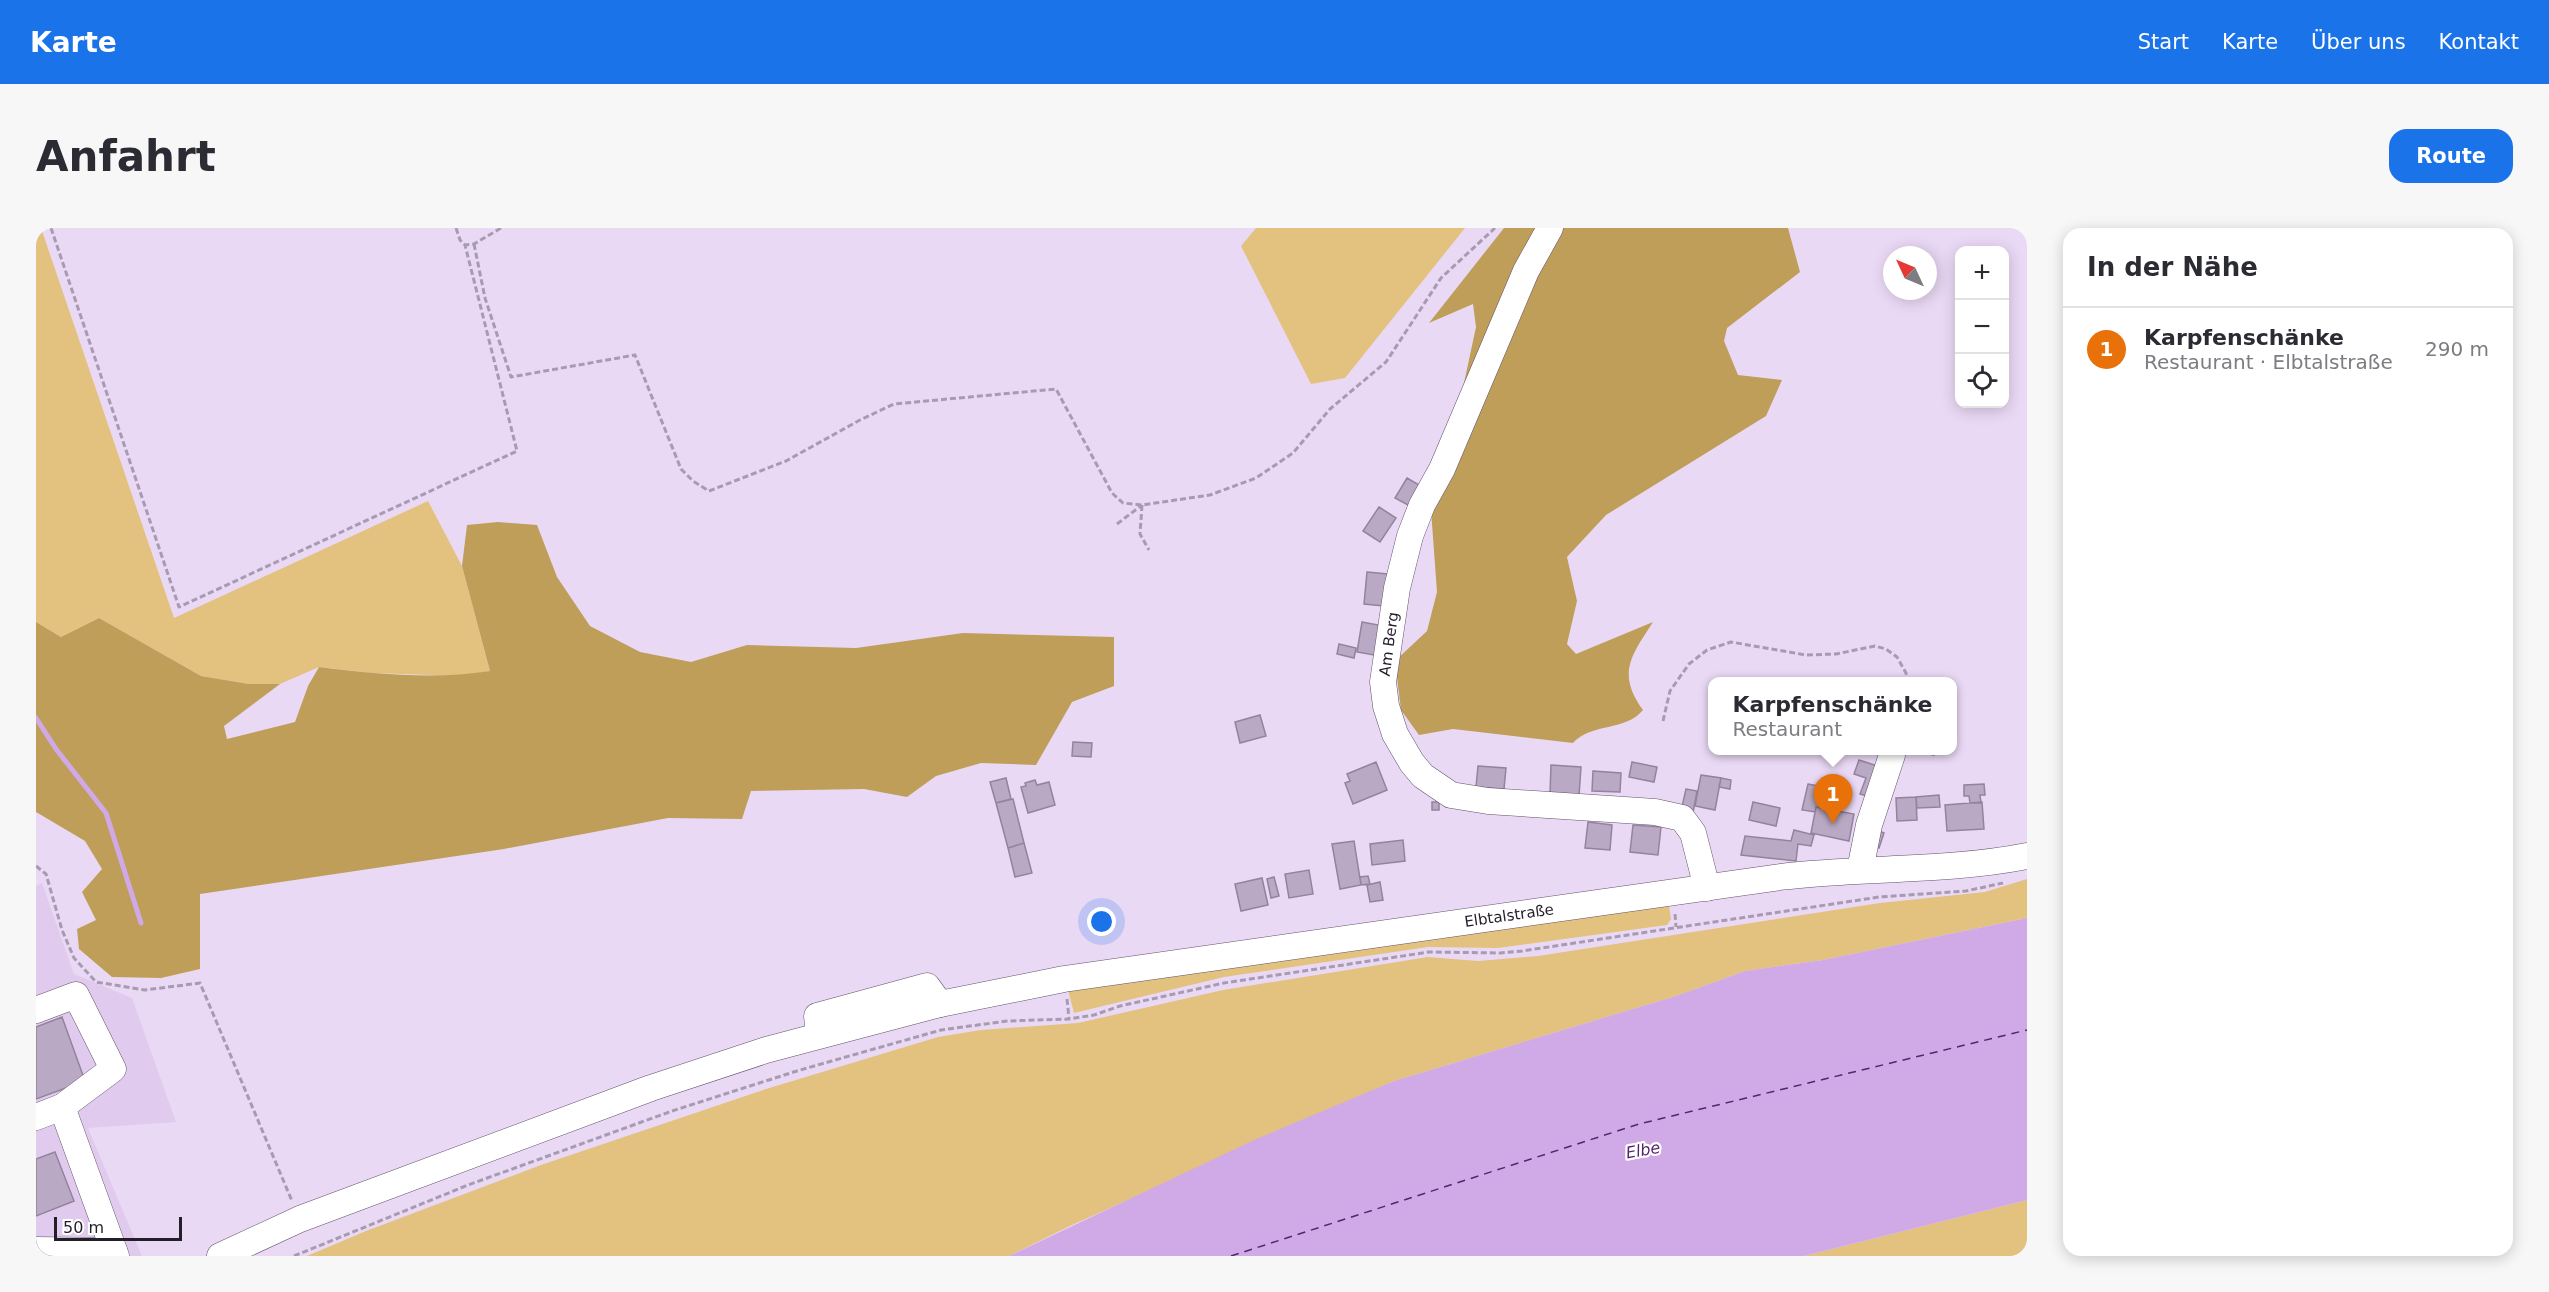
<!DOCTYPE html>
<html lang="de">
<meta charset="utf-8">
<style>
:root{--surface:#fff;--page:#f7f7f7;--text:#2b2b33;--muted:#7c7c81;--line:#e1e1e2;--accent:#1a73e8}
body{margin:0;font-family:"DejaVu Sans",sans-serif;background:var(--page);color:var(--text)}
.controls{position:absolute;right:18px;top:18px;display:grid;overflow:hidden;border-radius:12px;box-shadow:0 3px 15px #0003}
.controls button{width:54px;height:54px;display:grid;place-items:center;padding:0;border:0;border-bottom:2px solid var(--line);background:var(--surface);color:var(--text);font:30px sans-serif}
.compass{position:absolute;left:1847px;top:18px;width:54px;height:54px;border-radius:50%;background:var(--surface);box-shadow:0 3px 15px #0003;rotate:314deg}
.scale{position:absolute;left:18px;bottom:15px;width:128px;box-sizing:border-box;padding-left:6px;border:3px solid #241e28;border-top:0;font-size:16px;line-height:21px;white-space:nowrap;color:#241e28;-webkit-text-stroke:4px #fff;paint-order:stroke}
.you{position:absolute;left:1066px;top:694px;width:21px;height:21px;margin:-15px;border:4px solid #fff;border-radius:50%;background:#1a73e8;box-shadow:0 0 0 9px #1a73e833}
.badge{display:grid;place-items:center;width:39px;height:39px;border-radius:50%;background:var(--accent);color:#fff;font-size:20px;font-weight:700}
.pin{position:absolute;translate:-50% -50px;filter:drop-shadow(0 2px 3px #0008)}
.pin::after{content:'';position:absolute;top:32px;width:21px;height:18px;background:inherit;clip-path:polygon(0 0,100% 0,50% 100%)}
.popup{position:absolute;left:1672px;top:449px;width:249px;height:78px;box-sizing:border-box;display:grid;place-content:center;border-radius:12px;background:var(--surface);filter:drop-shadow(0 2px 4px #0005);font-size:20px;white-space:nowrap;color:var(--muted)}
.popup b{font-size:22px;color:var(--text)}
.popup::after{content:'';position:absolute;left:50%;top:100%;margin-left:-12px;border:12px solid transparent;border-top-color:var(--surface)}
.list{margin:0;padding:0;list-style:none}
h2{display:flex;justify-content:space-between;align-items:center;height:78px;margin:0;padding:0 24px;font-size:26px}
h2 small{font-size:20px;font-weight:400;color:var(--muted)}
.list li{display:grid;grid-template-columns:39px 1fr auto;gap:18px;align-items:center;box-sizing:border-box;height:84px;padding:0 24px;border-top:2px solid var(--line)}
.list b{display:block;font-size:22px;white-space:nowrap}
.list p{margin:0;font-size:20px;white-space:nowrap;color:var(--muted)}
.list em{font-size:20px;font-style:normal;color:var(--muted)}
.icon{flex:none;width:33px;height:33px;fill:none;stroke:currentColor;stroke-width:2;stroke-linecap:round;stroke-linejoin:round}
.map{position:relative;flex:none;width:1991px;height:1028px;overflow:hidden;border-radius:18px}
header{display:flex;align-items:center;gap:36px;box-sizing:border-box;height:84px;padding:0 30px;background:var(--accent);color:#fff}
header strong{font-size:28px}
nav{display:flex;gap:33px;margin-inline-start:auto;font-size:21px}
.intro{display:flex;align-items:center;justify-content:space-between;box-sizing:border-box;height:144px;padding:0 36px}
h1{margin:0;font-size:42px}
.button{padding:15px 27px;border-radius:18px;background:var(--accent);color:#fff;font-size:21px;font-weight:700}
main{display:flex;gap:36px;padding:0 36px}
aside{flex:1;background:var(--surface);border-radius:18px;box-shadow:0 3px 15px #0003}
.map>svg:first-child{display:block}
.built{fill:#e0caed}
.green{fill:#e2c27e}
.forest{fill:#be9e59}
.water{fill:#d0a9e7}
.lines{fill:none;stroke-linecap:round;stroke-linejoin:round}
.stream{stroke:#d0a9e7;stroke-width:5}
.ferry{stroke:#55256d;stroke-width:1.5;stroke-dasharray:8 6;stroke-linecap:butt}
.building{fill:#baa9c4;stroke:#93839d;stroke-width:1.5}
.minor-casing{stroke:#61526a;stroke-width:27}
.path{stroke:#a89bb1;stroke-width:3;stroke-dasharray:6 3;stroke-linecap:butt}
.minor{stroke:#fff;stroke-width:26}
.labels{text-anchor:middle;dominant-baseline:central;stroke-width:4.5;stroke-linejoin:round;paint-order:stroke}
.street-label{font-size:15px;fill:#241e28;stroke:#fff}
.water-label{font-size:16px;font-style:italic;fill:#55256d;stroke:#fff}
</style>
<header>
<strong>Karte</strong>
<nav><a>Start</a><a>Karte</a><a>Über uns</a><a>Kontakt</a></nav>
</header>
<div class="intro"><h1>Anfahrt</h1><a class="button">Route</a></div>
<main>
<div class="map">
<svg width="1991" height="1028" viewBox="0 0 1991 1028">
<rect width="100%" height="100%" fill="#ead9f5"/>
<path class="built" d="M6 655 38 746 96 770 140 894 52 900 106 1028H0V658Z"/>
<path class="green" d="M0 0H5L138 390 392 273 426 338 454 443 424 448 336 445 283 439 244 456H213L165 448 63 390 25 409 0 394Z
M1220 0H1429L1309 150 1275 156 1205 18Z
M1991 651V690L1787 732 1709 743 1640 768 1358 853 1036 997 973 1028H271L330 1003 505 937 730 861 902 809 945 802 1042 795 1187 762 1392 729 1442 733 1502 728 1844 675 1949 664Z
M1623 673 1633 678 1635 691 1631 697 1462 720 1392 719 1188 749 1038 785 1032 762Z
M1991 972V1028H1768Z"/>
<path class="forest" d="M1468 0H1752L1764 44 1691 100 1688 113 1702 147 1746 152 1730 188 1570 287 1531 329 1541 373 1531 416 1540 426 1617 394C1596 427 1580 445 1607 482 1590 503 1555 495 1537 515L1417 501 1383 507 1365 482 1359 433 1391 403 1401 364 1395 282 1428 155 1440 99 1437 76 1393 95Z
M462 294 501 297 521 349 554 398 604 424 655 434 711 417 820 420 927 405 1078 409V458L1036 474 1000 537 945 535 900 548 871 569 828 561 715 563 706 591 632 590 468 621 164 666V741L125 750 76 749 43 721 41 701 60 692 46 664 66 641 49 613 0 584V394L25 409 63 390 165 448 213 456H244L188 498 191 511 259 494 272 458 283 439C340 446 398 452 454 443L426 338 431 297Z"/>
<path class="water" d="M1991 690V972L1768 1028H973L1218 912 1358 853 1640 768 1709 743 1787 732Z"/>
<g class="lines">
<path class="stream" d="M0 490 20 521 70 585 105 695"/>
<path class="ferry" d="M1195 1028 1603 896 1991 802"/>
</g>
<path class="building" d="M1371 250 1383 257 1372 277 1359 270Z
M1343 279 1360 290 1344 314 1327 303Z
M1331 344 1352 346 1348 378 1328 376Z
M1326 394 1348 398 1343 428 1321 424Z
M1303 416 1320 420 1318 430 1301 426Z
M1224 487 1230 508 1204 515 1199 494Z
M1037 514 1056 515 1055 529 1036 528Z
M1875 522H1899L1898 527Z
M1823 532 1845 539 1834 569 1824 566 1830 550 1818 546Z
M1340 534 1351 562 1317 576 1309 555 1314 553 1311 546Z
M1596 534 1621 539 1618 554 1593 549Z
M1515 537 1545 539 1543 568 1514 566Z
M1442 538 1470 540 1468 561 1440 559Z
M1557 543 1585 545 1584 564 1556 563Z
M1665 547 1685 550 1679 582 1659 578Z
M970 550 975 571 960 575 954 554Z
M1685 550 1695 552 1694 561 1683 559Z
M999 552 1001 557 1013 554 1019 577 992 585 985 559 990 558 989 555Z
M1772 556 1788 559 1785 580 1780 579 1779 584 1766 582Z
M1948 556 1949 567H1944L1945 575H1934L1933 568H1928V557Z
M1650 561 1661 563 1657 585 1645 583Z
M1903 567 1904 579 1881 580 1880 569Z
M1880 569 1881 592 1861 593 1860 570Z
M977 571 988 615 972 620 960 575Z
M1396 574H1403V582H1396Z
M1717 574 1744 580 1740 598 1713 592Z
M1946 574 1948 601 1911 603 1909 577Z
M1780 579 1818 586 1813 613 1775 605Z
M1552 594 1576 597 1574 622 1549 620Z
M1597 597 1625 599 1622 627 1594 624Z
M1837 601 1848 605 1843 620 1832 617Z
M1758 602 1778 607 1775 618 1762 616 1760 633 1705 627 1709 608 1755 613Z
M1367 612 1369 633 1336 637 1334 616Z
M1318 613 1325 657 1304 661 1296 616Z
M988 615 996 645 979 649 972 620Z
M1273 642 1277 666 1253 670 1249 646Z
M1332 648 1334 656 1325 657 1324 649Z
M1238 649 1243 668 1235 670 1231 651Z
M1226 650 1232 677 1205 683 1199 656Z
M1344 654 1347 672 1334 674 1331 657Z
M26 789 49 853 0 871V799Z
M19 924 38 973 0 988V931Z"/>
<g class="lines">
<defs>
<g id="minor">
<path d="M1514 0 1490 43 1406 241 1386 277 1374 308 1361 360 1351 427 1347 454 1350 478 1359 506 1376 535 1387 548 1415 567 1452 573 1619 584 1646 590 1657 605 1671 660"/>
<path d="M1824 642 1833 597 1856 527"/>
<path d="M0 782 40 767 77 841 26 879"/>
<path d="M783 806 781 788 891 758 904 776"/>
<path d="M0 889 26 879 80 1028"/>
<path d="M0 1022 78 1023"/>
<path id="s1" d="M184 1028 264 991 615 860 730 822 904 776 1028 751 1744 649C1826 639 1909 644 1991 628"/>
</g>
</defs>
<use href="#minor" class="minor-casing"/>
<path class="path" d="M15 0 143 379 481 223 429 17
M420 0 424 12 429 17 438 16 465 0
M438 16 449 70 475 149 599 127 645 241 657 253 673 263 750 233 824 192 858 176 1020 161 1076 265 1087 275 1106 277 1174 267 1220 250 1257 225 1294 181 1350 134 1405 50 1459 0
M1106 277 1104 306 1113 322
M1081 296 1106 277
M1627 493 1634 463 1653 436 1671 422 1695 414 1770 427 1800 426 1839 418 1850 421 1861 429 1870 445 1871 454
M0 638 10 646 26 702 38 730 60 754 109 762 164 755 256 973
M1639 686 1640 699
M1031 771 1033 791
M258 1028 432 957 636 883 764 842 905 802 971 793 1033 791 1058 787 1084 778 1188 755 1393 724 1464 725 1486 723 1843 669 1930 663 1967 655"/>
<use href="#minor" class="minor"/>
</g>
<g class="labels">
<g class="street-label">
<text transform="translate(1353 416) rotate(-82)">Am Berg</text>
<text stroke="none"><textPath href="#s1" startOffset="1340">Elbtalstraße</textPath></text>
</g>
<g class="water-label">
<text transform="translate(1607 922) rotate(-10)">Elbe</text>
</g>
</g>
</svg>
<div class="controls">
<button>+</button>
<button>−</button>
<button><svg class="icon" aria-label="locate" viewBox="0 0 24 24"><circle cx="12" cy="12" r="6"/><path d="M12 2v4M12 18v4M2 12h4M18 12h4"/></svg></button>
</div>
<svg class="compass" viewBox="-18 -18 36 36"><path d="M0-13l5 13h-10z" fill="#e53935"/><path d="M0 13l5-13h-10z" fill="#7c7c81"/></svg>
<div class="scale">50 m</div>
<div class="you"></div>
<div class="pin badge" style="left:1797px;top:596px;background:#e8710a">1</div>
<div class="popup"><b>Karpfenschänke</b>Restaurant</div>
</div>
<aside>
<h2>In der Nähe<small></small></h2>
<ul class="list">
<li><span class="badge" style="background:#e8710a">1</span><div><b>Karpfenschänke</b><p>Restaurant · Elbtalstraße</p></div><em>290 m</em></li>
</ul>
</aside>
</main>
